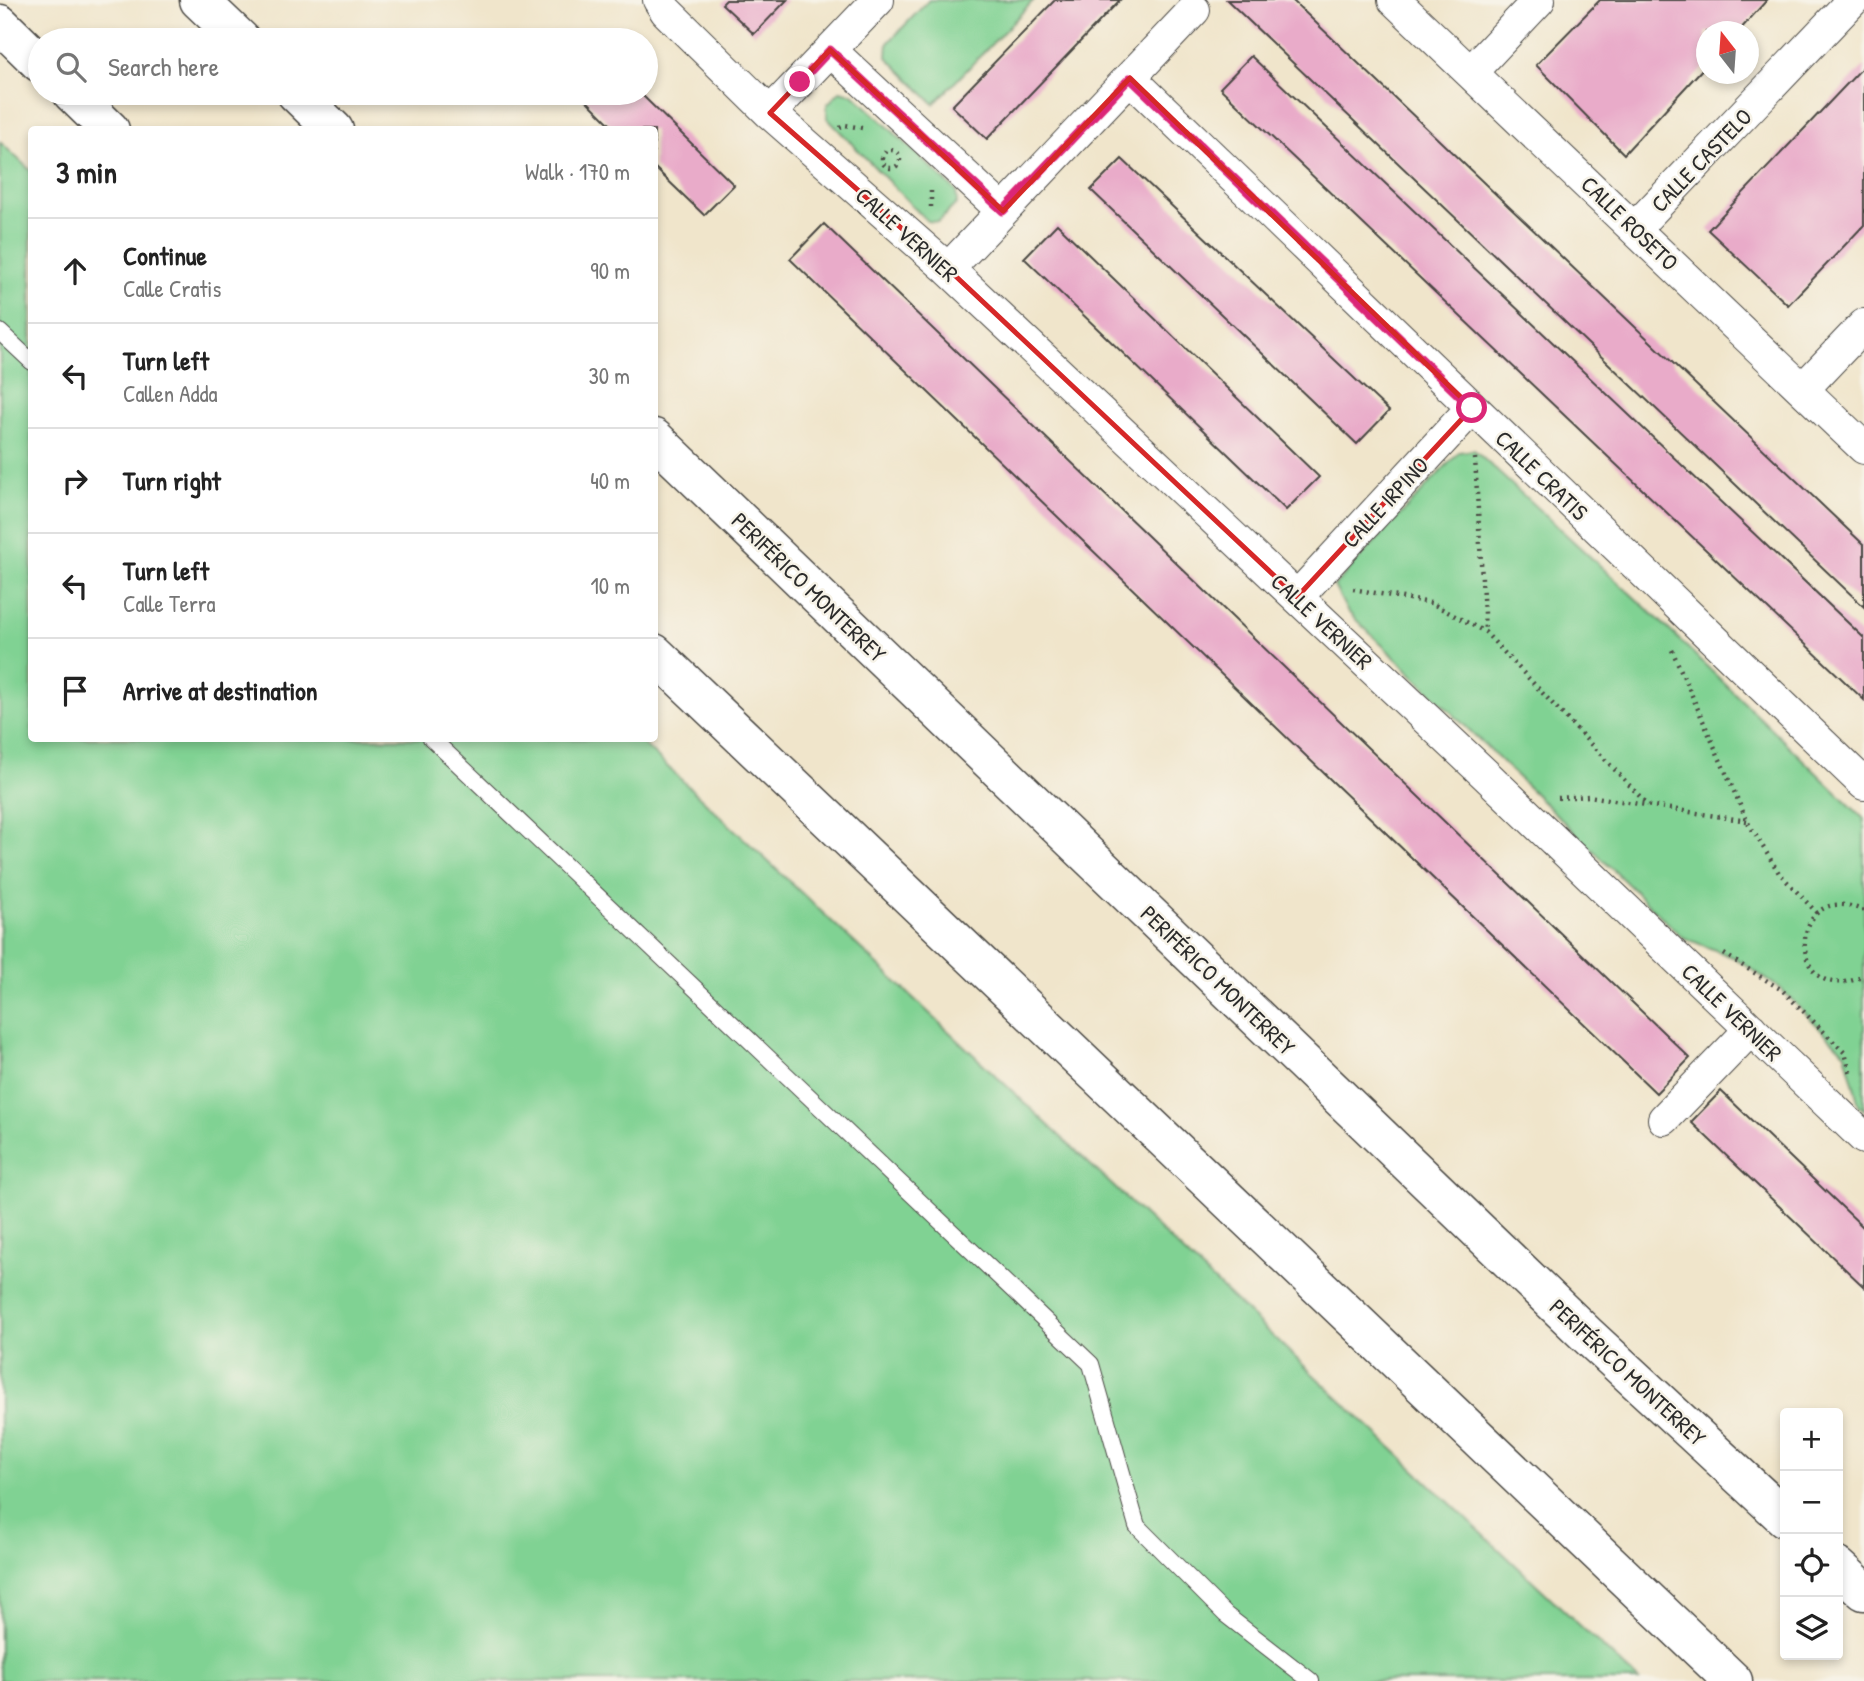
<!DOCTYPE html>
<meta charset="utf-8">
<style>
:root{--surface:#fff;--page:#f2f2f2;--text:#222;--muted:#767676;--line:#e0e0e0}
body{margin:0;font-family:"Patrick Hand",sans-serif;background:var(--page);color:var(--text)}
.controls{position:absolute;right:21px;bottom:21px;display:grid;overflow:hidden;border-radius:7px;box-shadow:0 4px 10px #0003}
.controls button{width:63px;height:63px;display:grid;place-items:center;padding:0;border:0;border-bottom:2px solid var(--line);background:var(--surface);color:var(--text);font:35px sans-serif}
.compass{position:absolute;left:1696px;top:21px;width:63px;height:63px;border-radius:50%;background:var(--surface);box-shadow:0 4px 10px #0003;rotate:343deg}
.stop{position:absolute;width:21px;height:21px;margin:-16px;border:5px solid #db2777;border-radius:50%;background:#fff}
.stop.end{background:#db2777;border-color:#fff;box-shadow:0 2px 7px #0008}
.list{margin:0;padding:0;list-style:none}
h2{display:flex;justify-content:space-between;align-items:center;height:91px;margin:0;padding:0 28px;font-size:30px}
h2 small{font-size:23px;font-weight:400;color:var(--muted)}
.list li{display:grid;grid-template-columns:46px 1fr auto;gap:21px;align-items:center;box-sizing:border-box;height:105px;padding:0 28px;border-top:2px solid var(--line)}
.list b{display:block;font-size:26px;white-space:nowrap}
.list p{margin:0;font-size:23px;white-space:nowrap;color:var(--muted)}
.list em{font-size:23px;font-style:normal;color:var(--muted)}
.icon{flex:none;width:38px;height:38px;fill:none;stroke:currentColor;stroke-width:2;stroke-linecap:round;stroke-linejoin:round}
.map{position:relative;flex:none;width:1864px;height:1681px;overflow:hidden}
.search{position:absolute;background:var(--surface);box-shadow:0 4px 10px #0003;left:28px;top:28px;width:630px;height:77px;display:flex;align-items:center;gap:18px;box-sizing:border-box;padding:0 24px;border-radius:38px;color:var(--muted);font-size:26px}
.panel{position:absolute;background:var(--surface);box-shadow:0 4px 10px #0003;left:28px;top:126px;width:630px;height:616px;border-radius:7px}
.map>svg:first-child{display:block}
.green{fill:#80d293;stroke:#567e5f;stroke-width:2}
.building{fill:#e9abc9}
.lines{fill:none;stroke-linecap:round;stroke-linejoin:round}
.lane-casing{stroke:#494743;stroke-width:18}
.street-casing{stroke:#494743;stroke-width:34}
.highway-casing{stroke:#494743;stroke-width:41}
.path{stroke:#494743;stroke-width:4.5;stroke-dasharray:2 5;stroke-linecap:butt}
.lane{stroke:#fff;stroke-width:16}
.street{stroke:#fff;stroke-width:32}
.highway{stroke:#fff;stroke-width:38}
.route{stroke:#db2777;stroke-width:9}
.marked{fill:none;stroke:#d62828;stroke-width:5;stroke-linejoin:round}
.labels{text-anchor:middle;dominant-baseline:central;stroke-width:5;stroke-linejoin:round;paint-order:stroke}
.street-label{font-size:23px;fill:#2b2b2b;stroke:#f7f3e8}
</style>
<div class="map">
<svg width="1864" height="1681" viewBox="0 0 1864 1681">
<rect width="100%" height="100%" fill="#f7f3e8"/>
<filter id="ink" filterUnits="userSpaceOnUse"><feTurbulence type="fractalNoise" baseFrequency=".0143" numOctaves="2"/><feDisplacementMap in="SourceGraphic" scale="14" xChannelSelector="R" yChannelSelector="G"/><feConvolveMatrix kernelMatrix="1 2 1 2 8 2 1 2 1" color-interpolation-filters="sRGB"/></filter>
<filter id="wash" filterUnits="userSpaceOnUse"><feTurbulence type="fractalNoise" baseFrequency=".00686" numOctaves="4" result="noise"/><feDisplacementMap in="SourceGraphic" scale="28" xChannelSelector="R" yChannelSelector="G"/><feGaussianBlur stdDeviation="1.57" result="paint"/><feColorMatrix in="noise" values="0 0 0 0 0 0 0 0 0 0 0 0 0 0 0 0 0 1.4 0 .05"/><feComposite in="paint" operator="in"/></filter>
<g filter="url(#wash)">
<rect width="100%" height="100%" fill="#f0e5cb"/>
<path class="green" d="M929 0H1034L934 104 887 57 888 43Z
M840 91 853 94 956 191 957 203 938 222 927 221 827 118V105Z
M0 142 31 171 32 738 638 739 1639 1681H0Z
M1474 450 1659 620 1864 819V1110L1859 1105 1845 1053 1782 990 1735 958 1682 937 1347 611 1334 586 1459 452Z"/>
<g id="blocks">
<path class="building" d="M726 0H787L754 34 722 4Z
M1055 0H1120L987 139 952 106Z
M1227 0H1292L1864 545V607Z
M1600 0H1767L1738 32H1706V65L1624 154 1536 65Z
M1251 56 1864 638V700L1220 88Z
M1864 66V225L1788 305 1708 230Z
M579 93H640L734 185 704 215 654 167V130H616Z
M1122 159 1389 411 1357 444 1091 190Z
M824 224 1690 1058 1656 1093 790 259Z
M1057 224 1319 477 1286 510 1024 258Z
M1721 1091 1864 1228V1287L1691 1122Z"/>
</g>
</g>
<g filter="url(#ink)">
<use href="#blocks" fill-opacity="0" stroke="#494743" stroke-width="2"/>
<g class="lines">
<defs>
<path id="lane" d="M0 332 32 362
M431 738 1091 1364 1137 1526 1226 1615 1311 1681"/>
<path id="street" d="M659 0 666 11 770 113 948 269 1487 776 1864 1138
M1394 0 1864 448
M830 50 1003 211
M1472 71 1539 0
M1130 78 1864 784
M770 113 878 0
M1635 228 1853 0
M948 269 1194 10
M1803 389 1864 325
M1297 597 1472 408
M1664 1119 1751 1029"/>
<path id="highway" d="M199 0 241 40
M0 24 40 63
M72 93 110 130
M296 93 334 130
M654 438 1587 1335 1785 1518
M654 653 1733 1681
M1838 1567 1864 1591"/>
</defs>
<use href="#lane" class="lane-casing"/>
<use href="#street" class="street-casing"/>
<use href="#highway" class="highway-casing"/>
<path class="path" d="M840 128 845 125 862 128
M882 159a9 9 0 1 1 18 0a9 9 0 1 1-18 0Z
M931 191V210
M1475 458 1485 631
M1353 589 1431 603 1485 632 1648 805
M1672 650 1747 821 1779 873 1817 913
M1558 798 1589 796 1747 821
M1864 911C1786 874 1784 1013 1864 976
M1724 954 1782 990 1845 1053 1851 1075"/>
<use href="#lane" class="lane"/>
<use href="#street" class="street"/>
<use href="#highway" class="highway"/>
</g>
</g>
<g class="lines" filter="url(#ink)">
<path class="route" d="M800 82 830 50 1003 211 1130 78 1472 408"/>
</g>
<path class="marked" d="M830 50 1003 211 1130 78 1472 408 1297 597 948 269 770 113Z"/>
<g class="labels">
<g class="street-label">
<text transform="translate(1701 160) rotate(-46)">CALLE CASTELO</text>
<text transform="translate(1630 223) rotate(44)">CALLE ROSETO</text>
<text transform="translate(907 234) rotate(42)">CALLE VERNIER</text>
<text transform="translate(1542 475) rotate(44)">CALLE CRATIS</text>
<text transform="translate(1385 502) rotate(-47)">CALLE IRPINO</text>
<text transform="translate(809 587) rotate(44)">PERIFÉRICO MONTERREY</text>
<text transform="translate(1322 621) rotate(43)">CALLE VERNIER</text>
<text transform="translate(1218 980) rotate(44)">PERIFÉRICO MONTERREY</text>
<text transform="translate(1732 1012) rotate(44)">CALLE VERNIER</text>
<text transform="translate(1628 1372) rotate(43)">PERIFÉRICO MONTERREY</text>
</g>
</g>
</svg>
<div class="controls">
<button>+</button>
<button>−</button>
<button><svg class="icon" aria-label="locate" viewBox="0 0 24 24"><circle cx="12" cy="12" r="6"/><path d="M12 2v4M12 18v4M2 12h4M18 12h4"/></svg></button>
<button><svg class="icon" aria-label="layers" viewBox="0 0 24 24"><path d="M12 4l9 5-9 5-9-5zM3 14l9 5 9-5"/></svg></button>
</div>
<svg class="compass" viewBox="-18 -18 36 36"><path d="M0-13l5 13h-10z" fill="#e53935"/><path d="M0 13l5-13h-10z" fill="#767676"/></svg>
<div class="stop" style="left:1472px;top:408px"></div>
<div class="stop end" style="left:800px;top:82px"></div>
<div class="search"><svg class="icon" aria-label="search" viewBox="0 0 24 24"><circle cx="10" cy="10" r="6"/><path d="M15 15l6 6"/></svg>Search here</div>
<section class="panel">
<h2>3 min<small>Walk · 170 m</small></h2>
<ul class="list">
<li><svg class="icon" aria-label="ahead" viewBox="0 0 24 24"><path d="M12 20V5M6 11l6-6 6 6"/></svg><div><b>Continue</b><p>Calle Cratis</p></div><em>90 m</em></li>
<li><svg class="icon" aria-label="left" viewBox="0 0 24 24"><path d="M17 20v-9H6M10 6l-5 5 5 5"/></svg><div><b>Turn left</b><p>Callen Adda</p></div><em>30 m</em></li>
<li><svg class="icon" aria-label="right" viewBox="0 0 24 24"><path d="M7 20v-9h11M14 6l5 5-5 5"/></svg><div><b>Turn right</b></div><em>40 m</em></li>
<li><svg class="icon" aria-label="left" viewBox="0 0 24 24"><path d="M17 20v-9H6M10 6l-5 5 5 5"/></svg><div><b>Turn left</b><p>Calle Terra</p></div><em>10 m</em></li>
<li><svg class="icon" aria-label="arrive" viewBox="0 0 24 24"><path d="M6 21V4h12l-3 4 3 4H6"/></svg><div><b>Arrive at destination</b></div></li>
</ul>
</section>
</div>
